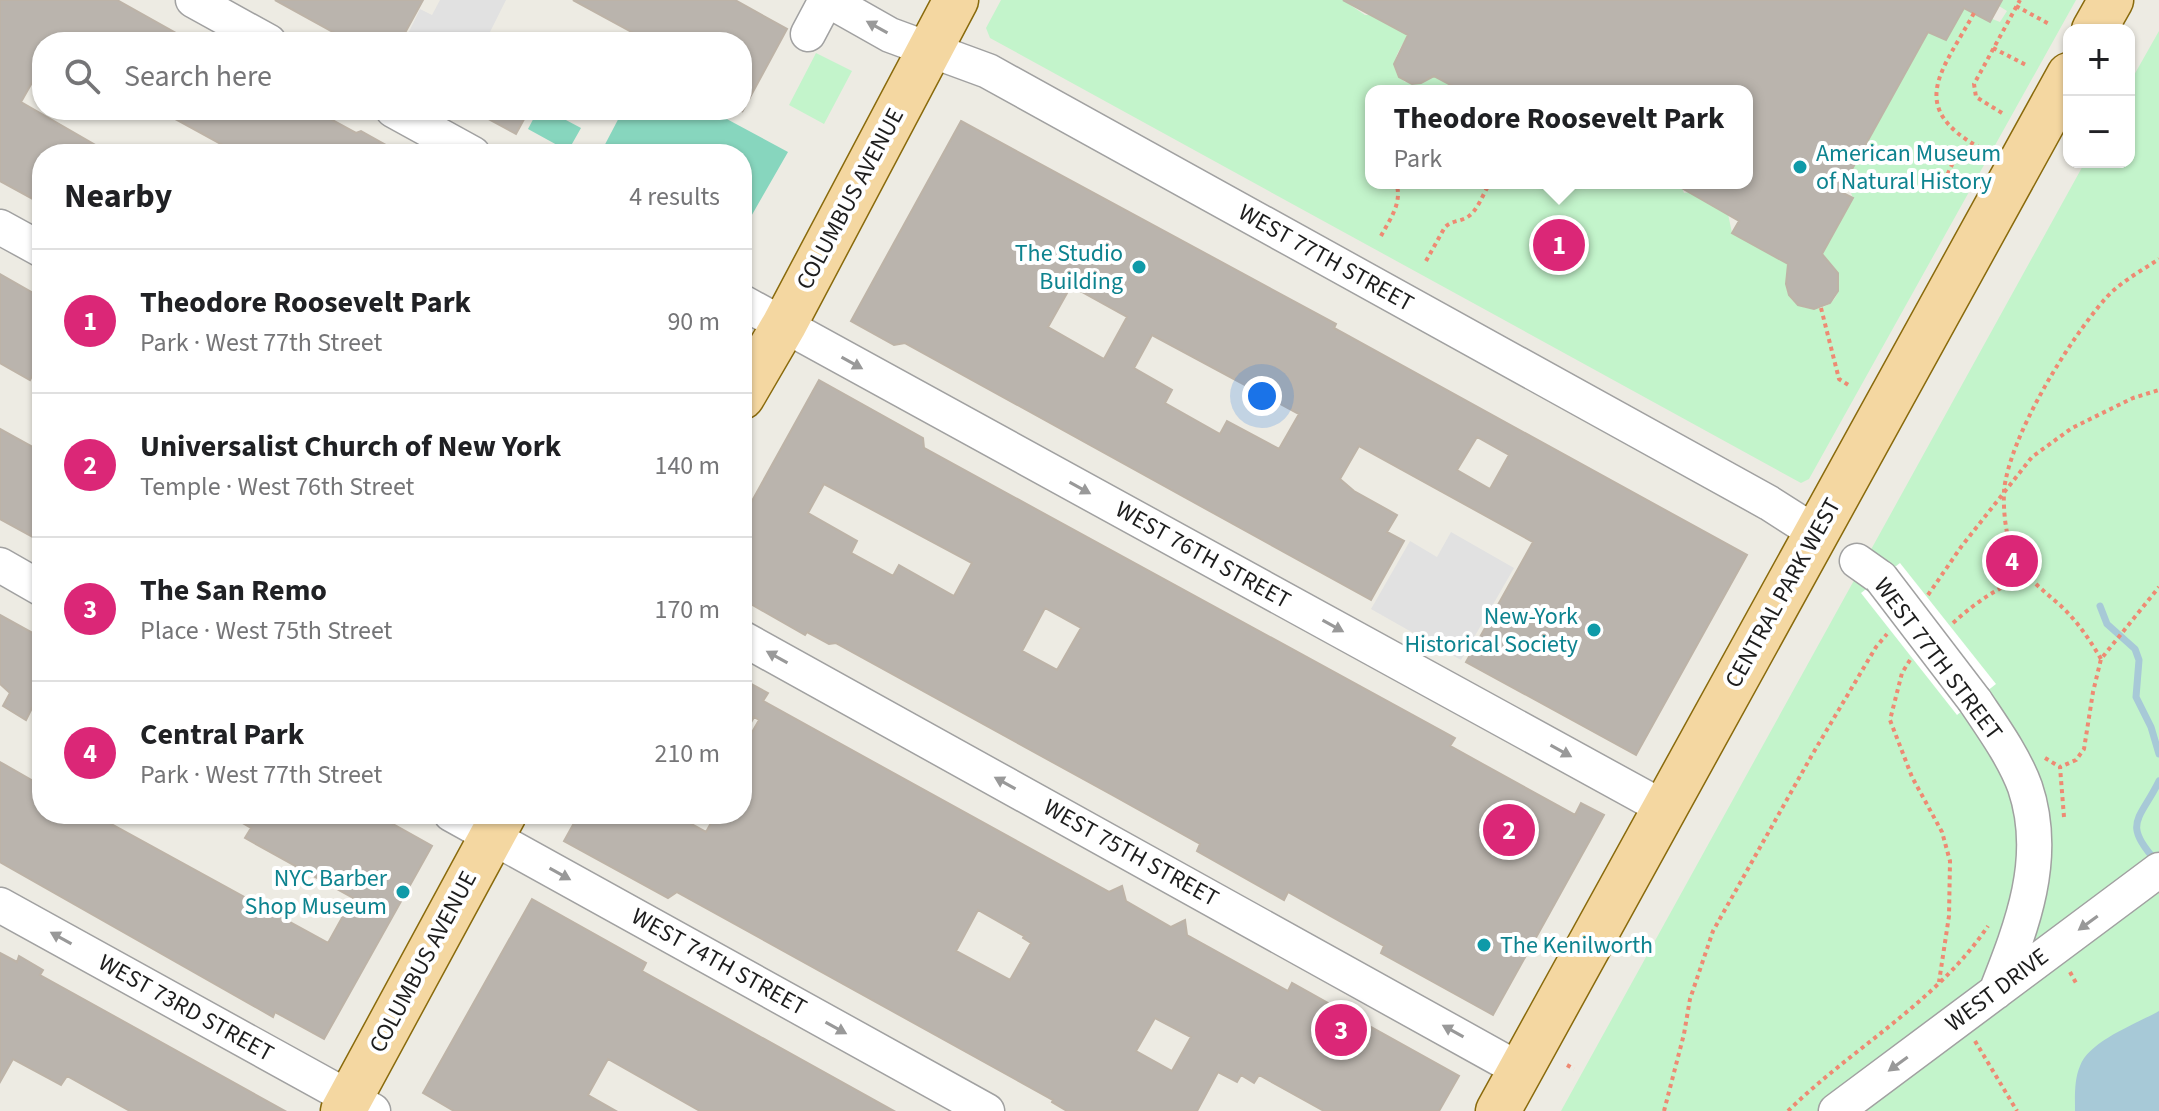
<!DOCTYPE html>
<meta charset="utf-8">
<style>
:root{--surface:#fff;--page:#f2f2f2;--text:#202124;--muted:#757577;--line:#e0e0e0;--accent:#db2777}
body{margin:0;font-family:"Source Sans 3",sans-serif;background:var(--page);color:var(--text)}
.controls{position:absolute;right:24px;top:24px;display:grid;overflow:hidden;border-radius:16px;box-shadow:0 2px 6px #0004}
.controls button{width:72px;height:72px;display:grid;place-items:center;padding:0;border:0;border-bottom:2px solid var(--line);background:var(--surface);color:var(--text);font:40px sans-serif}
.you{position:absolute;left:1262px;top:396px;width:28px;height:28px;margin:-20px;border:6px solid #fff;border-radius:50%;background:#1a73e8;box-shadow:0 0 0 12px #1a73e833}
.badge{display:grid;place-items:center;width:52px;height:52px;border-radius:50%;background:var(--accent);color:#fff;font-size:26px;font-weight:700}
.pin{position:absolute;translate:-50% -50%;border:4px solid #fff;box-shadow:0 2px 8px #0006}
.popup{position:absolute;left:1365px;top:85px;width:388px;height:104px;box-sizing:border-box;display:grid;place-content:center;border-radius:16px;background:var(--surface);filter:drop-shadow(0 2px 6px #0005);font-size:26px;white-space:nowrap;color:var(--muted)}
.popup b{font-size:30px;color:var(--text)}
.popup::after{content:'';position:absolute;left:50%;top:100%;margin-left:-16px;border:16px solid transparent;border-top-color:var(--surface)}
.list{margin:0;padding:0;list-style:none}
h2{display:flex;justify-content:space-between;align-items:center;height:104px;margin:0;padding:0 32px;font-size:34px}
h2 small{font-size:26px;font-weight:400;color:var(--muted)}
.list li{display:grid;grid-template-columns:52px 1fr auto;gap:24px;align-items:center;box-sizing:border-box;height:144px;padding:0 32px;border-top:2px solid var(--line)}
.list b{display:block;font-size:30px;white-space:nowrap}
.list p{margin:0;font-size:26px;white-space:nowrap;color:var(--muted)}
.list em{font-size:26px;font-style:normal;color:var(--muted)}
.icon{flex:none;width:44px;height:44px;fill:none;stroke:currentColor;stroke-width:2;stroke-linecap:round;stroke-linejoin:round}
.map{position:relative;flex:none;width:2159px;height:1111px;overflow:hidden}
.search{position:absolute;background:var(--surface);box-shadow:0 2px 6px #0004;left:32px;top:32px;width:720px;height:88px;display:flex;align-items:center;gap:20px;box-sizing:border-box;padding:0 28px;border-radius:32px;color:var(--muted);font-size:30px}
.panel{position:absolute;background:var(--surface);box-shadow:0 2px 6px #0004;left:32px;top:144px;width:720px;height:680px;border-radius:32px}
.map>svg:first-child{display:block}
.park{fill:#c3f4cb}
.pitch{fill:#87d6be}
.parking{fill:#e1e1e1}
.water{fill:#a7c9d7}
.pier{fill:#fff}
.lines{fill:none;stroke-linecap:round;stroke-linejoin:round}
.stream{stroke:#a7c9d7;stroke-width:7}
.building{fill:#bab4ad;stroke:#bdb3a7;stroke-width:2;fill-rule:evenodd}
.minor-casing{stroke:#a1a1a1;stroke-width:37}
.major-casing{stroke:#896a0c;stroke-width:47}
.path{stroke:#ee8a73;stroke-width:4;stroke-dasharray:4 4;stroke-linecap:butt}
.minor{stroke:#fff;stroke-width:34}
.major{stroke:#f4d7a1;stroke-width:44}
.minor-bridge-casing{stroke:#a1a1a1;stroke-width:37;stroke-linecap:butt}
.minor-bridge{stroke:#fff;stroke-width:34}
.oneway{fill:#999}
.culture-dot{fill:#0f9aa8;stroke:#fff;stroke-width:3}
.labels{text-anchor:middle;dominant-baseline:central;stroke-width:8;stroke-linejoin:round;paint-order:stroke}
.culture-label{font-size:24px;fill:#0d838f;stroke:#fff;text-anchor:end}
.street-label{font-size:24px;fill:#1d1d1d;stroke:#fff}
</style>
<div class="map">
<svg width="2159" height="1111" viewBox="0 0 2159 1111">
<rect width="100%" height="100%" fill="#edebe3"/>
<path class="park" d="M1001 0H1343L1365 15H1370L1408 35C1398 52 1386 67 1405 82L1421 83 1431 74 1462 91H1371V183H1672L1682 188 1684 193 1690 192 1728 214 1732 233 1791 266C1767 315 1842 324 1839 281 1838 269 1831 262 1821 257L1853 198 1846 180 1929 31 1946 40 1964 8 2000 22 2007 11 1999 6 2002 0H2076L1809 479 1801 483 990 38 986 28Z
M2159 31V1111H1561L2085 162H2129V84Z
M816 53 852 71 824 124 789 105Z"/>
<path class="pitch" d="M538 110H547L581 128 568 151 528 129Z
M623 110H710L788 152 745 227V231L742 232V154H600Z"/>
<path class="parking" d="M440 0H506L485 42H404L420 9 432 15Z
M1451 532 1514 568 1461 660 1371 609 1410 541 1437 557Z"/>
<path class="water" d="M2159 1011V1111H2075C2075 1096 2074 1080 2080 1066 2089 1041 2136 1024 2159 1011Z"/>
<path class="pier" d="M1900 563 1996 684 1957 715 1861 593Z"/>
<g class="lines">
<path class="stream" d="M2100 606 2107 624 2135 649 2139 660 2136 697 2151 727 2159 754
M2157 862C2121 823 2140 820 2159 781"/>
</g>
<path class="building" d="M0 0H117L192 42H42V65L21 102 111 154H42V204L0 181Z
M275 0H423L400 42H351Z
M573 0H735L787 29 742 112V42H650Z
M1343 0H2002L1990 22 1964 8 1946 40 1928 32 1846 180 1849 181 1843 193 1853 198 1822 254 1838 273V291L1830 303 1814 309 1798 305 1789 295 1786 284 1788 264 1732 233 1739 221 1673 183H1747V91H1462L1434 76 1421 83 1412 84 1399 77 1394 64 1408 35Z
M159 110H314L356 133 361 131 402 154H239Z
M472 110H529L516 134Z
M961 121 1336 324 1334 328 1747 555 1636 755 1466 662 1533 542 1359 446 1340 479 1354 491 1397 515 1387 532 1404 541 1371 600 905 343 894 345 851 321ZM1071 286 1127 317 1104 359 1048 327ZM1152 335 1299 414 1279 449 1227 421 1220 434 1165 403 1172 390 1134 368ZM1477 437 1509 455 1490 489 1457 470Z
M0 274 42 298V371L36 368 30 380 0 363Z
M819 380 923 438 924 448 1455 738 1450 746 1575 815 1581 803 1604 815 1493 1015 1381 953 1384 946 1332 917 1288 892 1284 900 1197 851 1200 844 1114 796 836 643 829 644 807 632 805 635 742 599V519ZM824 484 972 563 954 596 899 565 893 576 851 553 857 541 808 513ZM1045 608 1081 628 1057 670 1022 651Z
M0 429 42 452V542L0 519Z
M0 615 42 638V711L33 706 26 720 3 706 10 693 0 684Z
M742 679 768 693 763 701 1109 892 1122 886 1126 901 1171 927 1185 920 1187 935 1288 991 1292 983 1459 1076 1439 1111H1324L1259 1075 1254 1083 1241 1075 1237 1082 1218 1072 1197 1111H1067L1052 1102 1053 1100 677 892 668 898 564 841 579 814H673L706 832 716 814H742V750L759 720 754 717 742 739ZM978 910 1024 936 1023 938 1031 943 1010 980 956 951ZM1155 1018 1191 1037 1172 1071 1136 1051Z
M0 762 42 786V814H93L328 943 353 898 245 838 251 828 227 814H375L432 846 324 1039 275 1012 273 1017 0 862Z
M532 899 646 963 642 971 894 1111H700L608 1059 588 1095 616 1111H454L423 1093Z
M0 953 17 962 19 956 43 970 40 975 285 1111H130L67 1076 61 1085 13 1059 0 1082Z"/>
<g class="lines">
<defs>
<path id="minor" d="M193 0 269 42
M828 0 890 35 988 71 1769 503 1816 533
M808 34 826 0
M393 110 473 154
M0 227 42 250
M742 302 1664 808
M1857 561 1881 578
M0 565 42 589
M742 638 1520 1070
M1975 701C1993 728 2014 757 2025 787 2049 858 2022 926 1996 992
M451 814 987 1111
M0 905 373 1111
M1836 1111 2159 870"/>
<path id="major" d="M2094 30 2111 0
M742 397 784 325 956 0
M343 1111 504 814
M1498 1111 2069 75"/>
</defs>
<use href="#minor" class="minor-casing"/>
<use href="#major" class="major-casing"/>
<path class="path" d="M2016 6 2051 25
M1974 13C1942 72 1905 107 1982 149
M1993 48 2028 66
M2002 113 1976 97 1974 84 2020 0
M1956 156 1944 182 1958 192
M1478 183 1487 188 1490 183
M1381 236C1390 219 1403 202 1396 183
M1426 261 1445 227C1452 220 1461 222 1469 216 1477 210 1482 197 1487 188
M1821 308 1839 379 1850 386
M1928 595 1961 547 2032 457 2072 428 2133 398 2159 390
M1953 623C1976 602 1998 587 2028 576
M2101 659C2090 640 2077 621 2061 606 2044 591 2026 578 2015 557 2006 540 2003 511 2004 491 2009 437 2069 340 2105 299 2120 282 2141 271 2159 259
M1910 660 1902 673 1890 720 1912 777 1942 832 1950 861 1949 916 1939 982
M2045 758 2060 767
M2064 817 2060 767 2076 760 2084 749 2093 692 2101 659 2159 587
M2070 972 2076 983
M1975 1041 2017 1111
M1567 1065 1574 1069
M1664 1111 1684 1034 1690 999 1713 931 1812 755 1876 647 1887 634
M1788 1111C1852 1048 1937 1002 1988 926"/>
<use href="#minor" class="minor"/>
<use href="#major" class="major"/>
<defs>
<path id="minor-bridge" d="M1881 578 1975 701"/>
</defs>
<use href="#minor-bridge" class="minor-bridge-casing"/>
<use href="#minor-bridge" class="minor-bridge"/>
</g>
<defs><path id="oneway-solid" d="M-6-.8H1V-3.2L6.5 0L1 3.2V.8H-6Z" transform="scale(2)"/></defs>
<g class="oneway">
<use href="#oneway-solid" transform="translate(877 27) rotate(-151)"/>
<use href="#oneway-solid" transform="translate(852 363) rotate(29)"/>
<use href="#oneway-solid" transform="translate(1080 488) rotate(29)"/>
<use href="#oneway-solid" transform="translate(1333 626) rotate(29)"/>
<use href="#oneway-solid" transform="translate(777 657) rotate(-151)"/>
<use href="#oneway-solid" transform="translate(1561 751) rotate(29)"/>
<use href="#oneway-solid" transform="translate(1005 783) rotate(-151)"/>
<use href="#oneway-solid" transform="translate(560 874) rotate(29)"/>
<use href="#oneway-solid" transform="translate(2088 923) rotate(144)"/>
<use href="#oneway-solid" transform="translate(61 938) rotate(-151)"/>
<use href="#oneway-solid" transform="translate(836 1028) rotate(29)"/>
<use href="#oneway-solid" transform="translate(1453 1031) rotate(-151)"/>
<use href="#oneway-solid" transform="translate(1898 1064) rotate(144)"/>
</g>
<g class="culture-dot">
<circle cx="1800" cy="167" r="8"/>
<circle cx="1139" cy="267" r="8"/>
<circle cx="1594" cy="630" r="8"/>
<circle cx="403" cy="892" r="8"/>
<circle cx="1484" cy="945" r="8"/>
</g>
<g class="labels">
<g class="culture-label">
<text x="1816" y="153" text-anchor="start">American Museum<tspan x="1816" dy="28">of Natural History</tspan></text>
<text x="1123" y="253">The Studio<tspan x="1123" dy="28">Building</tspan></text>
<text x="1578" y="616">New-York<tspan x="1578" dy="28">Historical Society</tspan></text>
<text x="387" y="878">NYC Barber<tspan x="387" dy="28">Shop Museum</tspan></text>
<text x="1500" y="945" text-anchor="start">The Kenilworth</text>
</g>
<g class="street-label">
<text transform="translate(850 199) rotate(-62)">COLUMBUS AVENUE</text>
<text transform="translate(1326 258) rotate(29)">WEST 77TH STREET</text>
<text transform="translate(1203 555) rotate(29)">WEST 76TH STREET</text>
<text transform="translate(1783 593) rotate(-61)">CENTRAL PARK WEST</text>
<text transform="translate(1938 659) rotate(53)">WEST 77TH STREET</text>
<text transform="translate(1131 853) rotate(29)">WEST 75TH STREET</text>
<text transform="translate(423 962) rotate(-62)">COLUMBUS AVENUE</text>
<text transform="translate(719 962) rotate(29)">WEST 74TH STREET</text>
<text transform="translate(1997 990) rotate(-37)">WEST DRIVE</text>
<text transform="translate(186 1008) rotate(29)">WEST 73RD STREET</text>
</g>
</g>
</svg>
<div class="controls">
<button>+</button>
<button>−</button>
</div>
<div class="you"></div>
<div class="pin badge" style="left:1559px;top:245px">1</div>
<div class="popup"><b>Theodore Roosevelt Park</b>Park</div>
<div class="pin badge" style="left:1509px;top:830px">2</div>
<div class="pin badge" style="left:1341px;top:1030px">3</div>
<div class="pin badge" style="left:2012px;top:561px">4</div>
<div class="search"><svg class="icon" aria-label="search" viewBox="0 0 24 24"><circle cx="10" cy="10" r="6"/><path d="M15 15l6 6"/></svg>Search here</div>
<section class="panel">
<h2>Nearby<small>4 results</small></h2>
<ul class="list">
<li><span class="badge">1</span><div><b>Theodore Roosevelt Park</b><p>Park · West 77th Street</p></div><em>90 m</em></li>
<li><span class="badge">2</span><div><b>Universalist Church of New York</b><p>Temple · West 76th Street</p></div><em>140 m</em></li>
<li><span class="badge">3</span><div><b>The San Remo</b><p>Place · West 75th Street</p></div><em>170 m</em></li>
<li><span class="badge">4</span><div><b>Central Park</b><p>Park · West 77th Street</p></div><em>210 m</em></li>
</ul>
</section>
</div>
